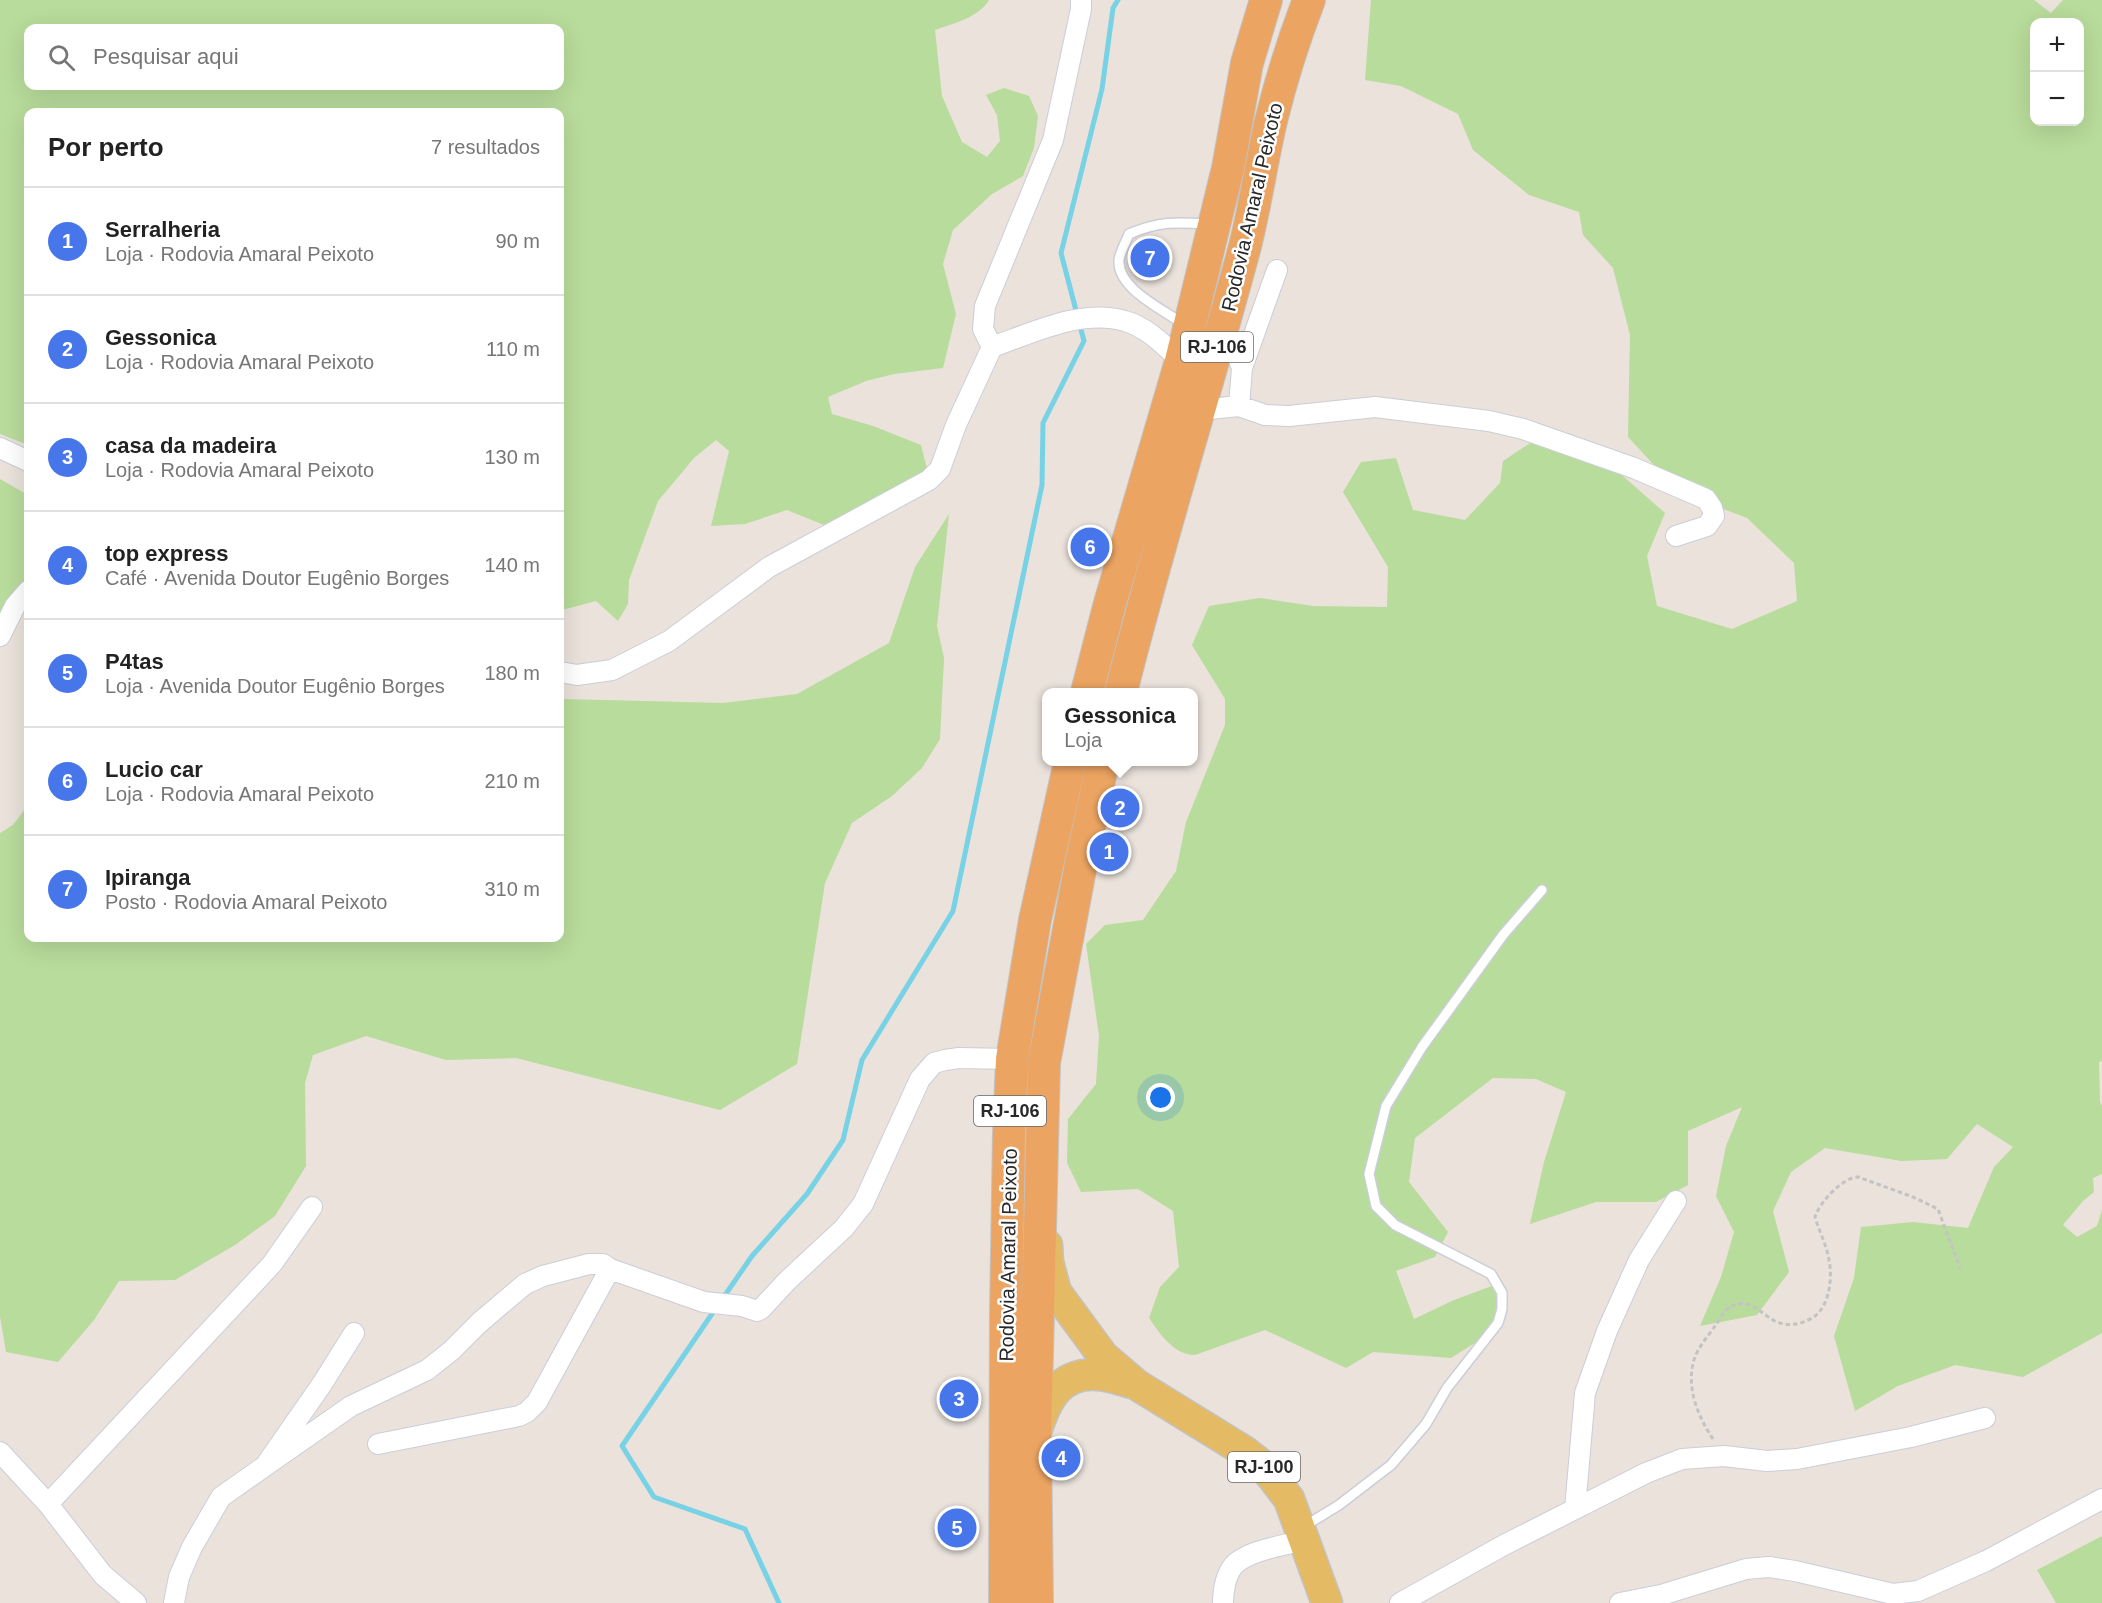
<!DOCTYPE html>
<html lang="pt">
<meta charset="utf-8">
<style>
:root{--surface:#fff;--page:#f6f6f6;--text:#222;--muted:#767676;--line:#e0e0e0;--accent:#4776eb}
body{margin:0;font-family:Arial,sans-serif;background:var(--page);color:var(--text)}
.controls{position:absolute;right:18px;top:18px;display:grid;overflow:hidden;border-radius:12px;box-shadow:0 6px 24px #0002}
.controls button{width:54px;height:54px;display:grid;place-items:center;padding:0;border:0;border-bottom:2px solid var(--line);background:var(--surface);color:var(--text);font:30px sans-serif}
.you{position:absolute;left:1161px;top:1098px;width:21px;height:21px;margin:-15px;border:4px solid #fff;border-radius:50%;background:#1a73e8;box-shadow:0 0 0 9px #1a73e833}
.badge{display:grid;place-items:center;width:39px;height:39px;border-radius:50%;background:var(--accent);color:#fff;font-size:20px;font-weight:700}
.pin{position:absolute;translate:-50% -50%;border:3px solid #fff;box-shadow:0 2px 6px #0006}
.popup{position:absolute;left:1042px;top:688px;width:156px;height:78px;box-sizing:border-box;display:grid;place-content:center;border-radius:12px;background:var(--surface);filter:drop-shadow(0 2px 4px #0005);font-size:20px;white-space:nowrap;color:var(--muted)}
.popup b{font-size:22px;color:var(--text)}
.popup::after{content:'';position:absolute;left:50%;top:100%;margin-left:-12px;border:12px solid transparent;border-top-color:var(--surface)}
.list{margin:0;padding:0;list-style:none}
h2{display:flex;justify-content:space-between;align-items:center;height:78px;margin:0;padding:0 24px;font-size:26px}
h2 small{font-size:20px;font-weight:400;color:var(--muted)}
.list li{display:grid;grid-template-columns:39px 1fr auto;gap:18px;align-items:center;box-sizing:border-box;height:108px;padding:0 24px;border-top:2px solid var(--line)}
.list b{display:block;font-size:22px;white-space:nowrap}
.list p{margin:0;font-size:20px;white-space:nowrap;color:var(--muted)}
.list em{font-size:20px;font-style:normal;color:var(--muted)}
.icon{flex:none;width:33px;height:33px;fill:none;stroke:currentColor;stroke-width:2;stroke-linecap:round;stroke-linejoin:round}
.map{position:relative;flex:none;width:2102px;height:1603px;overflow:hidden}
.search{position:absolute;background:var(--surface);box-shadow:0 6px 24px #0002;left:24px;top:24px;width:540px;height:66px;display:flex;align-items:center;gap:15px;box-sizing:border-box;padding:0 21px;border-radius:12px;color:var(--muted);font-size:22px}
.panel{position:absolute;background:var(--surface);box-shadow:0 6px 24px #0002;left:24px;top:108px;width:540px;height:834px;border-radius:12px}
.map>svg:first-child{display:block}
.green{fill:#b8dc9b;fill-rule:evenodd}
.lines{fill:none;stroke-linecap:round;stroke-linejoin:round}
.stream{stroke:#76d2e4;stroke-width:5}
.service-casing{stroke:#caced9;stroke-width:12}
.minor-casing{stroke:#caced9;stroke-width:22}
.primary-casing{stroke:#c3c3c3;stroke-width:33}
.trunk-casing{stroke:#c3c3c3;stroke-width:34}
.path{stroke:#c3c3c3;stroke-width:3;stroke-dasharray:4.5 3;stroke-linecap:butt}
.service{stroke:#fff;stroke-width:9}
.minor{stroke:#fff;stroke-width:20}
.primary{stroke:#e5ba65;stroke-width:30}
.trunk{stroke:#eba462;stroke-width:32}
.labels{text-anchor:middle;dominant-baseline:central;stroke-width:5;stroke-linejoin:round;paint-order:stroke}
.shield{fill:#fff;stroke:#686868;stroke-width:1.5}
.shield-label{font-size:18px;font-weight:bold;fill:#282828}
.street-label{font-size:20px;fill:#282828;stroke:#fff}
</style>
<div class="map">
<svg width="2102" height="1603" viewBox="0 0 2102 1603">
<rect width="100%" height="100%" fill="#eae2db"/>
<path class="green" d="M0 0H989C978 18 954 23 935 30L942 96 962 142 987 157 1000 141 997 115 986 95 1004 88 1029 96 1038 116 1034 148 1023 176 992 194 953 230 943 264 956 314 943 368 894 374 866 381 828 397 832 414 873 426 921 445 929 477 829 527 787 510 745 524 711 526 729 451 716 440 694 458 658 501 629 580 628 604 618 621 596 601 562 610 563 632 560 658V112H28V445L0 434ZM28 28H560V86H28Z
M1371 0H2034L2051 13 2063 0H2102V1061L2099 1062 2100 1102 2102 1106V1174L2093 1178 2094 1192 2083 1201 2063 1225 2077 1237 2097 1226 2102 1210V1333L2023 1377 1955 1365 1898 1386 1855 1411 1834 1336 1854 1278 1861 1227 1913 1222 1968 1228 1994 1167 2013 1147 1977 1124 1947 1159 1901 1161 1825 1148 1791 1172 1773 1211 1789 1272 1757 1315 1700 1326 1721 1277 1734 1232 1716 1196 1726 1146 1742 1107 1688 1131V1185L1656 1202H1596L1530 1224 1544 1162 1566 1092 1536 1079 1493 1078 1415 1138 1409 1182 1448 1232 1435 1257 1396 1271 1414 1319 1454 1300 1500 1283 1492 1332 1451 1358 1373 1352 1346 1368 1265 1330 1195 1355C1174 1355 1160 1334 1149 1318L1160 1287 1179 1267 1173 1211 1138 1189 1081 1192 1067 1163 1068 1119 1096 1084 1099 1036 1086 944 1105 925 1143 920 1176 871 1186 822 1225 725V699L1192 645 1209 606 1260 598 1313 606 1387 607 1388 567 1343 492 1361 462 1396 458 1413 510 1465 520 1500 483 1503 461 1550 430 1584 442 1665 513 1647 556 1657 606 1732 629 1797 601 1794 563 1747 518 1679 492 1628 437 1630 335 1613 268 1583 235 1579 212 1529 195 1473 150 1458 114 1401 86 1365 80ZM2034 22H2080V122H2034Z
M0 479 28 495V594L0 634Z
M949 514 937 626 944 658 940 739 922 768 892 796 852 823 825 883 797 1064 720 1110 516 1058 446 1060 366 1036 313 1055 305 1083 306 1166 275 1216 235 1245 175 1280 119 1281 94 1320 58 1362 6 1352 0 1316V833L13 825 28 805V938H560V701L564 699 723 703 797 694 889 643 915 567Z
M2102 1536V1603H2056L2037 1570Z"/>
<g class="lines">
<path class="stream" d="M723 1298 752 1256 807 1194 843 1140 862 1060 953 911 1042 485 1043 423 1084 341 1061 253 1102 89 1113 8 1118 0
M716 1308 622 1446 654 1497 745 1529 779 1603"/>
<defs>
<path id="service" d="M1183 324C1163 309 1117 289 1119 260 1120 252 1126 242 1129 234 1159 221 1176 222 1209 224
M1303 1527 1339 1505 1391 1465 1426 1424 1447 1388 1498 1323 1502 1309V1293L1491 1274 1395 1225 1376 1206 1369 1174 1386 1106 1422 1047 1503 935 1542 890"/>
<path id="minor" d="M992 347C1032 333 1082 308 1125 321 1147 327 1165 346 1181 361
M1242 368 1277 270
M1239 406 1265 415 1289 416 1375 407 1489 421 1523 429 1634 468 1706 499 1712 508 1714 516 1707 526 1676 536
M1200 410 1239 406 1242 368 1235 350 1220 338
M0 448 28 461
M0 636 15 606 28 591
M560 672 577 675 612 670 669 641 769 567 929 480 940 469 956 425 992 347 983 329 985 306 1053 140 1081 9V0
M610 1269 704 1302 742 1306 757 1311 761 1309 787 1281 844 1228 863 1204 920 1079 934 1063 945 1060 959 1058 1012 1059
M0 1452 48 1504 103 1575 136 1603
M265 1466 351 1406 427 1370 451 1351 479 1323 525 1284 543 1276 589 1264H603L610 1269 537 1402 527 1412 519 1416 378 1444
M48 1504 272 1264 312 1207
M1575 1509 1585 1393 1607 1331 1639 1260 1676 1201
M174 1603 179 1577 192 1547 221 1497 265 1466 322 1384 354 1333
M1223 1603C1223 1590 1226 1572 1236 1563 1254 1549 1283 1546 1304 1540
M1400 1603 1504 1545 1646 1473 1682 1459 1724 1456 1767 1461 1797 1459 1911 1437 1985 1418
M1620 1603 1661 1595 1746 1569 1769 1567 1795 1571 1893 1594 1918 1591 1986 1561 2102 1499"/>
<path id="primary" d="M1047 1245 1048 1262 1056 1292 1103 1356 1137 1385 1244 1451 1263 1466 1273 1478 1289 1499 1327 1603
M1036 1432C1046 1400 1060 1371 1099 1375 1110 1376 1121 1380 1132 1383"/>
<path id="trunk" d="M1087 692 1110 603 1181 361 1228 168 1247 63 1266 0
M1121 692C1158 544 1204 398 1244 250 1255 208 1261 164 1271 121 1281 80 1294 39 1309 0
M1005 1603 1006 1314 1009 1133 1012 1059 1035 920 1070 762
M1037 1603 1035 1435 1044 1063 1081 864 1103 762"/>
</defs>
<use href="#service" class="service-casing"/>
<use href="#minor" class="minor-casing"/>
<use href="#primary" class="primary-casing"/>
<use href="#trunk" class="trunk-casing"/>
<path class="path" d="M1713 1439C1697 1415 1685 1385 1695 1357 1699 1346 1709 1335 1715 1326 1721 1318 1726 1306 1737 1304 1753 1300 1763 1316 1777 1322 1788 1326 1798 1325 1808 1320 1829 1312 1833 1280 1829 1260 1827 1246 1819 1231 1815 1217 1819 1203 1843 1177 1858 1177L1913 1197 1938 1209 1960 1268"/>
<use href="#service" class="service"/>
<use href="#minor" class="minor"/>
<use href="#primary" class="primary"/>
<use href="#trunk" class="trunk"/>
</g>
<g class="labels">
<g class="shield">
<rect x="1181" y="332" width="72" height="30" rx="4.5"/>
<rect x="974" y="1096" width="72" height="30" rx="4.5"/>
<rect x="1228" y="1452" width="72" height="30" rx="4.5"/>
</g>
<g class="shield-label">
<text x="1217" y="347">RJ-106</text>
<text x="1010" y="1111">RJ-106</text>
<text x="1264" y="1467">RJ-100</text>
</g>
<g class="street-label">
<text transform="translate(1252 207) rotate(-77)">Rodovia Amaral Peixoto</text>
<text transform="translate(1008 1255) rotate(-89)">Rodovia Amaral Peixoto</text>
</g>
</g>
</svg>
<div class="controls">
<button>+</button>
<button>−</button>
</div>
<div class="you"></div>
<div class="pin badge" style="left:1109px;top:852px">1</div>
<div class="pin badge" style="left:1120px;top:808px">2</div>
<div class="popup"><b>Gessonica</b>Loja</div>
<div class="pin badge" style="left:959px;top:1399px">3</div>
<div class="pin badge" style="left:1061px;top:1458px">4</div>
<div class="pin badge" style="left:957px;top:1528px">5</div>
<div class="pin badge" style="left:1090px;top:547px">6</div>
<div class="pin badge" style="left:1150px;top:258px">7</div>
<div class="search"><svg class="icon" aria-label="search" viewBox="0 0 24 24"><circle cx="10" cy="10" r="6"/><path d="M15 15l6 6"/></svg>Pesquisar aqui</div>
<section class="panel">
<h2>Por perto<small>7 resultados</small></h2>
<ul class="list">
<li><span class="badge">1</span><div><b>Serralheria</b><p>Loja · Rodovia Amaral Peixoto</p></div><em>90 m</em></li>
<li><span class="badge">2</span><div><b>Gessonica</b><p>Loja · Rodovia Amaral Peixoto</p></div><em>110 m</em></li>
<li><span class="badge">3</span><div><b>casa da madeira</b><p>Loja · Rodovia Amaral Peixoto</p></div><em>130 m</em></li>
<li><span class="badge">4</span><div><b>top express</b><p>Café · Avenida Doutor Eugênio Borges</p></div><em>140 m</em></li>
<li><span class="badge">5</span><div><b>P4tas</b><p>Loja · Avenida Doutor Eugênio Borges</p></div><em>180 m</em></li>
<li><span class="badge">6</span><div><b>Lucio car</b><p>Loja · Rodovia Amaral Peixoto</p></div><em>210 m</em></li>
<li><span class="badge">7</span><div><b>Ipiranga</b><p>Posto · Rodovia Amaral Peixoto</p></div><em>310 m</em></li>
</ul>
</section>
</div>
